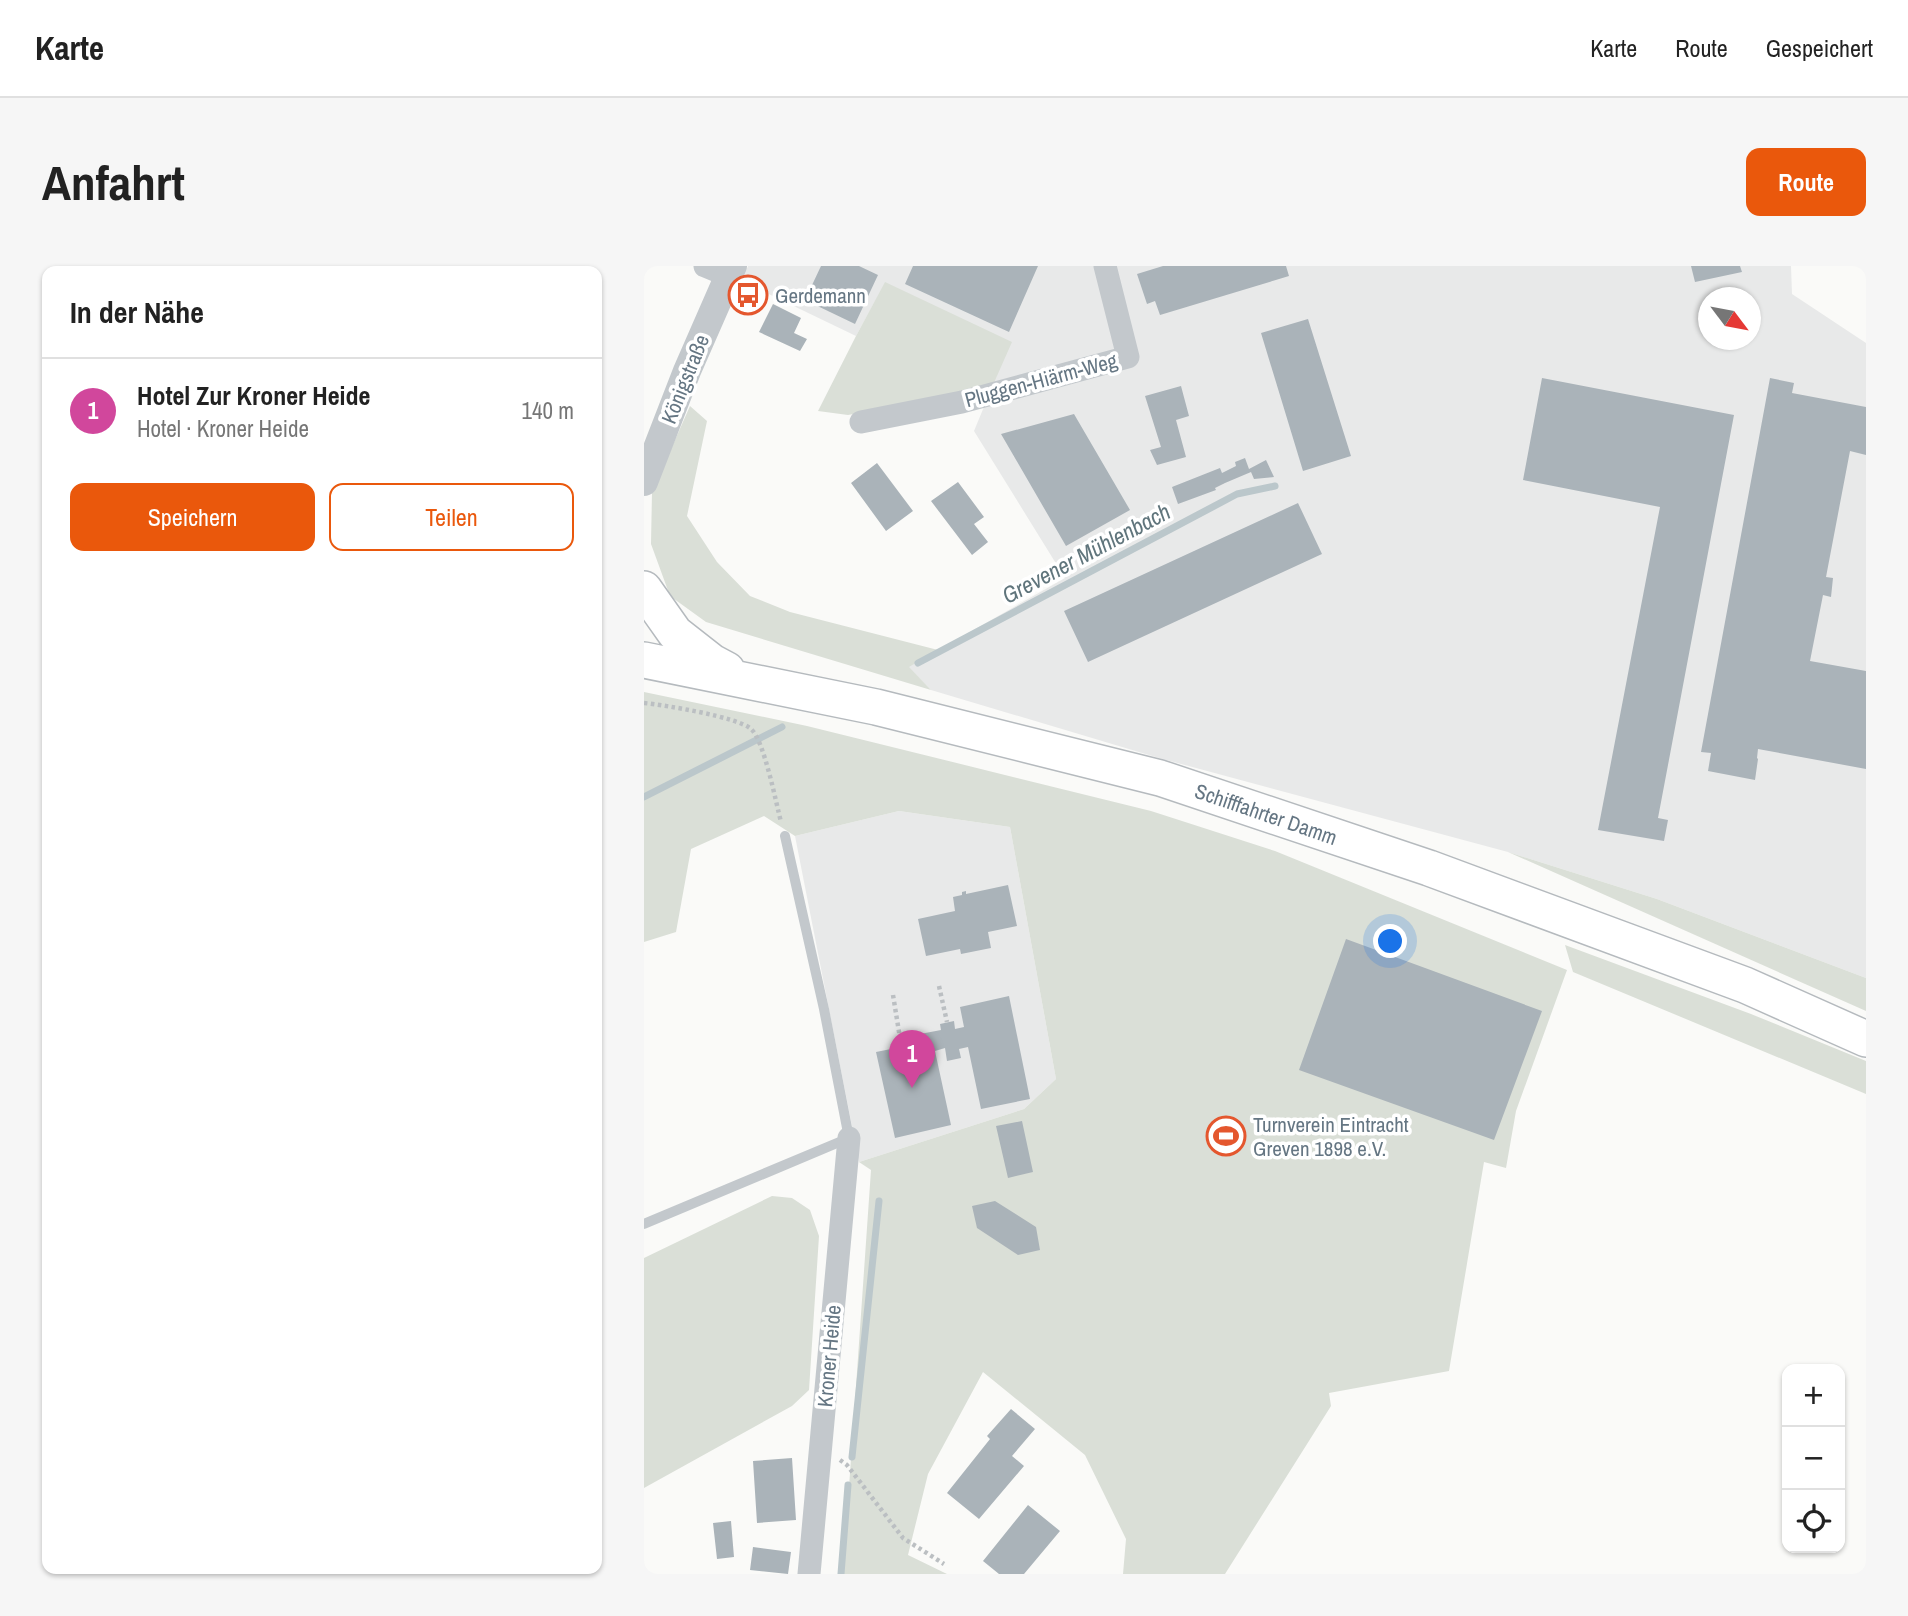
<!DOCTYPE html>
<html lang="de">
<meta charset="utf-8">
<style>
:root{--surface:#fff;--page:#f6f6f6;--text:#222;--muted:#767676;--line:#e0e0e0;--accent:#ea580c}
body{margin:0;font-family:"Archivo Narrow",sans-serif;background:var(--page);color:var(--text)}
.controls{position:absolute;right:21px;bottom:21px;display:grid;overflow:hidden;border-radius:14px;box-shadow:0 2px 5px #0004}
.controls button{width:63px;height:63px;display:grid;place-items:center;padding:0;border:0;border-bottom:2px solid var(--line);background:var(--surface);color:var(--text);font:35px sans-serif}
.compass{position:absolute;left:1054px;top:21px;width:63px;height:63px;border-radius:50%;background:var(--surface);box-shadow:0 2px 5px #0004;rotate:122deg}
.you{position:absolute;left:747px;top:676px;width:24px;height:24px;margin:-18px;border:5px solid #fff;border-radius:50%;background:#1a73e8;box-shadow:0 0 0 10px #1a73e833}
.badge{display:grid;place-items:center;width:46px;height:46px;border-radius:50%;background:var(--accent);color:#fff;font-size:23px;font-weight:700}
.pin{position:absolute;translate:-50% -58px;filter:drop-shadow(0 2px 4px #0008)}
.pin::after{content:'';position:absolute;top:37px;width:24px;height:21px;background:inherit;clip-path:polygon(0 0,100% 0,50% 100%)}
.list{margin:0;padding:0;list-style:none}
h2{display:flex;justify-content:space-between;align-items:center;height:91px;margin:0;padding:0 28px;font-size:30px}
h2 small{font-size:23px;font-weight:400;color:var(--muted)}
.list li{display:grid;grid-template-columns:46px 1fr auto;gap:21px;align-items:center;box-sizing:border-box;height:105px;padding:0 28px;border-top:2px solid var(--line)}
.list b{display:block;font-size:26px;white-space:nowrap}
.list p{margin:0;font-size:23px;white-space:nowrap;color:var(--muted)}
.list em{font-size:23px;font-style:normal;color:var(--muted)}
.actions{display:flex;gap:14px;padding:21px 28px}
.actions a{flex:1;padding:16px 0;border:2px solid var(--accent);border-radius:14px;text-align:center;font-size:24px;color:var(--accent)}
.actions .main{background:var(--accent);color:#fff}
.icon{flex:none;width:38px;height:38px;fill:none;stroke:currentColor;stroke-width:2;stroke-linecap:round;stroke-linejoin:round}
.map{position:relative;flex:none;width:1222px;height:1308px;overflow:hidden;border-radius:14px}
header{display:flex;align-items:center;gap:42px;box-sizing:border-box;height:98px;padding:0 35px;background:var(--surface);border-bottom:2px solid var(--line)}
header strong{font-size:33px}
nav{display:flex;gap:38px;margin-inline-start:auto;font-size:24px}
.intro{display:flex;align-items:center;justify-content:space-between;box-sizing:border-box;height:168px;padding:0 42px}
h1{margin:0;font-size:49px}
.button{padding:18px 32px;border-radius:14px;background:var(--accent);color:#fff;font-size:24px;font-weight:700}
main{display:flex;gap:42px;padding:0 42px}
aside{flex:1;background:var(--surface);border-radius:14px;box-shadow:0 2px 5px #0004}
.map>svg:first-child{display:block}
.built{fill:#e8e9e9;fill-rule:evenodd}
.green{fill:#dadfd7}
.lines{fill:none;stroke-linecap:round;stroke-linejoin:round}
.stream{stroke:#bbc7cb;stroke-width:7}
.building{fill:#aab3b9}
.primary-casing{stroke:#b5babe;stroke-width:38}
.path{stroke:#bbbfc2;stroke-width:4.5;stroke-dasharray:3.5 3.5;stroke-linecap:butt}
.service{stroke:#c3c8cc;stroke-width:10}
.minor{stroke:#c3c8cc;stroke-width:23}
.tertiary{stroke:#c3c8cc;stroke-width:28}
.primary{stroke:#fff;stroke-width:35}
.labels{text-anchor:middle;dominant-baseline:central;stroke-width:7;stroke-linejoin:round;paint-order:stroke}
.poi-label{font-size:21px;fill:#657683;stroke:#fff;text-anchor:start}
.street-label{font-size:21px;fill:#657683;stroke:#fff}
.water-label{font-size:23px;font-style:italic;fill:#60757c;stroke:#fff}
</style>
<header>
<strong>Karte</strong>
<nav><a>Karte</a><a>Route</a><a>Gespeichert</a></nav>
</header>
<div class="intro"><h1>Anfahrt</h1><a class="button">Route</a></div>
<main>
<aside>
<h2>In der Nähe<small></small></h2>
<ul class="list">
<li><span class="badge" style="background:#d1479c">1</span><div><b>Hotel Zur Kroner Heide</b><p>Hotel · Kroner Heide</p></div><em>140 m</em></li>
</ul>
<div class="actions"><a class="main">Speichern</a><a>Teilen</a></div>
</aside>
<div class="map">
<svg width="1222" height="1308" viewBox="0 0 1222 1308">
<rect width="100%" height="100%" fill="#fafaf8"/>
<path class="built" d="M104 0H1147L1148 28 1222 77V712L1013 633 864 586 515 492 287 424 264 401 421 312 330 165 349 119 241 17 212 70 98 15ZM1064 32H1106V74H1064Z
M255 545 366 561 412 813 380 843 215 896 151 570Z"/>
<path class="green" d="M241 16 368 76 349 119 276 136 204 149 174 145 212 70Z
M46 140 63 155 43 250 73 296 106 330 146 346 294 384 265 401 287 424 62 356 26 330 7 278 8 226Z
M0 426 163 460 507 545 631 585 923 704 872 845 862 902 840 896 805 1105 685 1127 687 1140 581 1308H479L482 1273 441 1189 339 1106 284 1208 264 1289 303 1308H199L227 904 215 896 380 843 412 813 366 561 255 545 151 570 120 550 47 583 32 666 0 676Z
M864 586 1013 633 1222 712V745Z
M921 679 1107 748 1222 795V828L929 706Z
M128 930 148 932 166 944 175 970 165 1124 148 1140 0 1222V992Z"/>
<g class="lines">
<path class="stream" d="M274 397 593 228 631 220
M0 531 138 461
M208 1191 235 935
M197 1308 204 1219"/>
</g>
<path class="building" d="M177 0H215L234 9 211 58 161 34Z
M269 0H394L365 66 261 18Z
M519 0H642L645 10 516 49 511 35 503 38 493 8Z
M1047 0H1096L1098 6 1051 16Z
M129 38 157 52 150 67 163 73 156 85 115 66Z
M664 53 707 190 659 205 617 67Z
M898 112 1090 149 1014 552 1024 554 1020 575 954 564 1016 241 879 214Z
M1126 112 1150 117 1148 127 1222 141V189L1206 185 1182 311 1189 312 1187 331 1179 329 1166 395 1222 405V503L1114 483 1113 492 1114 493 1111 514 1064 505 1067 487 1057 486Z
M537 120 545 150 532 154 542 191 513 199 506 184 517 181 501 130Z
M430 148 486 244 422 280 357 168Z
M601 192 605 203 622 194 630 211 610 213 607 206 581 217 571 222 572 224 534 238 528 221 576 202 578 207 592 200 591 196Z
M233 197 269 245 242 265 207 217Z
M314 216 340 251 330 258 344 276 328 289 287 235Z
M654 237 678 288 444 396 420 345Z
M364 619 373 660 344 666 347 682 317 688 316 683 282 690 274 653 311 645 309 631 318 629V626L322 625V628Z
M702 673 898 745 850 874 655 804Z
M365 730 386 833 337 843 324 781 315 783 317 792 303 795 301 782 291 785 307 859 251 872 232 786 252 782 250 773 297 764 296 758 310 755 311 763 320 761 316 741Z
M378 855 389 906 364 912 352 860Z
M351 935 392 961 396 984 374 989 333 962 328 940Z
M367 1143 391 1163 368 1190 380 1200 335 1253 303 1227 346 1173 343 1170Z
M148 1192 152 1254 113 1257 109 1195Z
M384 1239 416 1265 380 1308H355L339 1295Z
M87 1255 90 1291 73 1293 69 1257Z
M109 1281 147 1286 144 1308 106 1304Z"/>
<g class="lines">
<defs>
<path id="primary" d="M0 323 31 367 68 396 83 404
M0 394 232 441 516 512 785 602 1101 719 1222 773"/>
</defs>
<use href="#primary" class="primary-casing"/>
<path class="path" d="M0 437C20 439 94 451 107 463 120 474 132 537 137 556
M295 720 303 756
M249 729 256 772
M196 1194 203 1199 259 1272 300 1298"/>
<path class="service" d="M0 958 205 872 180 743 141 570"/>
<path class="minor" d="M61 0 85 10
M217 156 318 136 484 91 461 0
M165 1308 205 872"/>
<path class="tertiary" d="M0 216 43 105 89 0"/>
<use href="#primary" class="primary"/>
</g>
<defs>
<symbol id="bus-ring" viewBox="-11 -11 22 22"><circle r="9.5" fill="#fff" stroke="#e4572e" stroke-width="1.5"/><path d="M-5-6H5V4H4V6H2V4H-2V6H-4V4H-5ZM-3.5-4V0h7V-4ZM-3.5 1.2v1.5H-2V1.2ZM2 1.2v1.5H3.5V1.2Z" fill="#e4572e"/></symbol>
<symbol id="stadium-ring" viewBox="-11 -11 22 22"><circle r="9.5" fill="#fff" stroke="#e4572e" stroke-width="1.5"/><path d="M0-5a6.5 5 0 1 0 0 10a6.5 5 0 1 0 0-10ZM-3.5-1.8h7v3.6h-7Z" fill="#e4572e"/></symbol>
</defs>
<g fill-rule="evenodd">
<use href="#bus-ring" x="82" y="7" width="44" height="44"/>
<use href="#stadium-ring" x="560" y="848" width="44" height="44"/>
</g>
<g class="labels">
<g class="poi-label">
<text x="131" y="29">Gerdemann</text>
<text x="609" y="858">Turnverein Eintracht<tspan x="609" dy="24">Greven 1898 e.V.</tspan></text>
</g>
<g class="street-label">
<text transform="translate(41 113) rotate(-68)">Königstraße</text>
<text transform="translate(397 114) rotate(-15)">Pluggen-Hiärm-Weg</text>
<text transform="translate(622 548) rotate(19)">Schifffahrter Damm</text>
<text transform="translate(185 1090) rotate(-85)">Kroner Heide</text>
</g>
<g class="water-label">
<text transform="translate(442 287) rotate(-28)">Grevener Mühlenbach</text>
</g>
</g>
</svg>
<div class="controls">
<button>+</button>
<button>−</button>
<button><svg class="icon" aria-label="locate" viewBox="0 0 24 24"><circle cx="12" cy="12" r="6"/><path d="M12 2v4M12 18v4M2 12h4M18 12h4"/></svg></button>
</div>
<svg class="compass" viewBox="-18 -18 36 36"><path d="M0-13l5 13h-10z" fill="#e53935"/><path d="M0 13l5-13h-10z" fill="#767676"/></svg>
<div class="you"></div>
<div class="pin badge" style="left:268px;top:822px;background:#d1479c">1</div>
</div>
</main>
